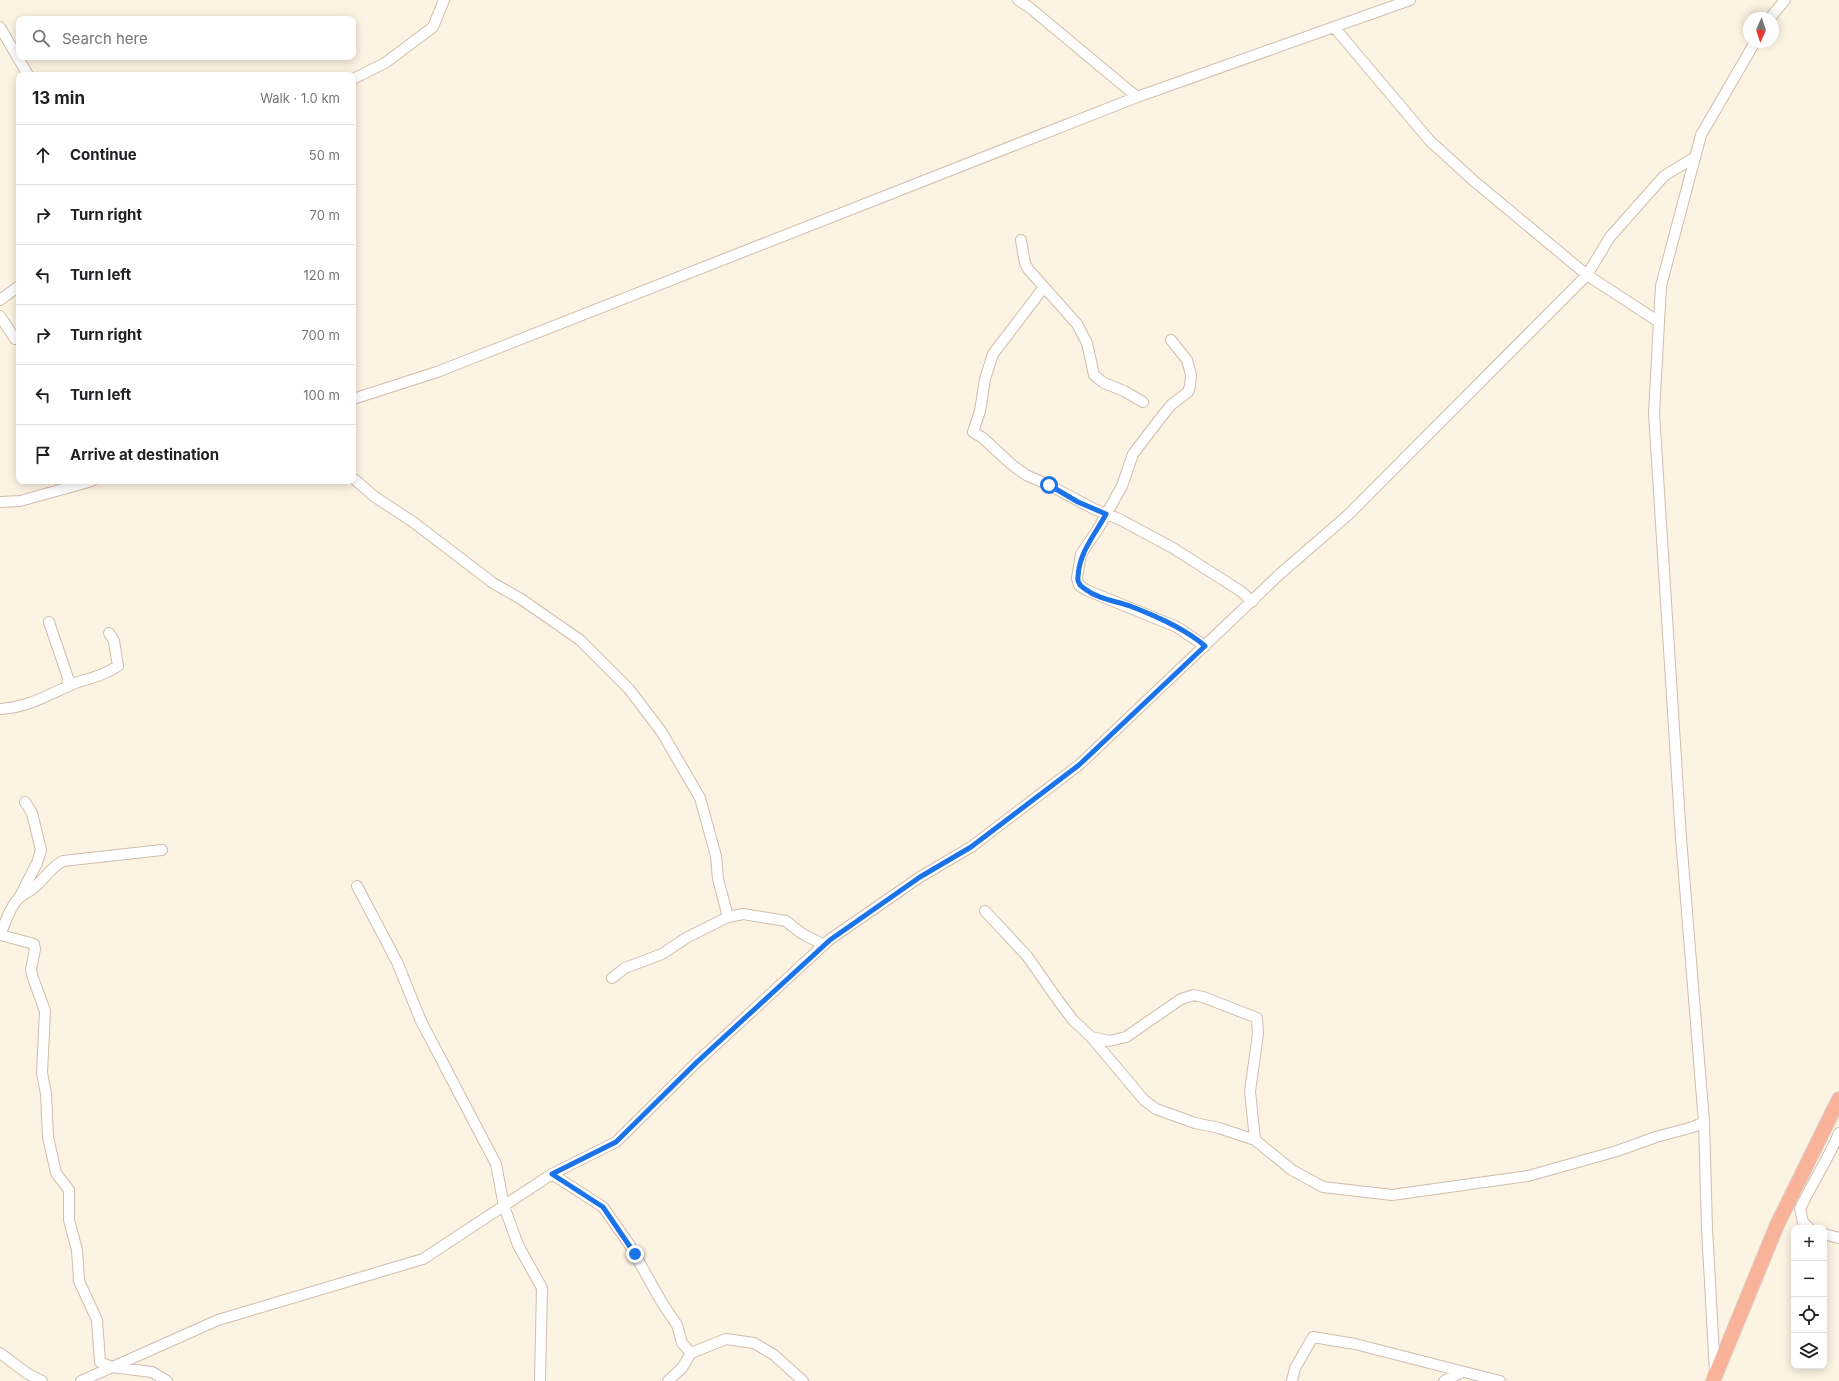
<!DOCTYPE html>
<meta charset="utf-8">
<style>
:root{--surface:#fff;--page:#f6f6f6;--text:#202124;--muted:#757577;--line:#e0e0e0}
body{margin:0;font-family:Inter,sans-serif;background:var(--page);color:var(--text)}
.controls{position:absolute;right:12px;bottom:12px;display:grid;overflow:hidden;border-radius:8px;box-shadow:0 2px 10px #0003}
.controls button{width:36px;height:36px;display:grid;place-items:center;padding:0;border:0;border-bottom:1px solid var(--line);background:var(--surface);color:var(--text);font:20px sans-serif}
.compass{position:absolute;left:1743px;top:12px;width:36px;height:36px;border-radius:50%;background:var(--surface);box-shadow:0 2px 10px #0003;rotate:183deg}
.stop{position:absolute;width:12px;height:12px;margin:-9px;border:3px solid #1a73e8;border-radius:50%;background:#fff}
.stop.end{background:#1a73e8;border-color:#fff;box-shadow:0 1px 4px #0008}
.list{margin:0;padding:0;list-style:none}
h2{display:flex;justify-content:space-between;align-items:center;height:52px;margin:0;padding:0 16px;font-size:17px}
h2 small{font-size:13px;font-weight:400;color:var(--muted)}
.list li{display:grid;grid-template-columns:26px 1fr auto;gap:12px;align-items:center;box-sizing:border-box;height:60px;padding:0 16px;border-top:1px solid var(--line)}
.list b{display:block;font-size:15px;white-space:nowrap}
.list em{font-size:13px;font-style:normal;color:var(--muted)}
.icon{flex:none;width:22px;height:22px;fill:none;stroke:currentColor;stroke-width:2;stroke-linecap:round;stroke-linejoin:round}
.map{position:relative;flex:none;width:1839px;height:1381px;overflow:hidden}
.search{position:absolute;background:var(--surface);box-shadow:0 2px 10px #0003;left:16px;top:16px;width:340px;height:44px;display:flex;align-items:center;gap:10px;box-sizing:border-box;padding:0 14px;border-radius:8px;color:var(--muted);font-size:15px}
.panel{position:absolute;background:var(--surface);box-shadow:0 2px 10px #0003;left:16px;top:72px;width:340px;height:412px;border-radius:8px}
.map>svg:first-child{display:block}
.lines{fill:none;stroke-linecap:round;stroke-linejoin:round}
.minor-casing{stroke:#d0bdad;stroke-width:12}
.highway-casing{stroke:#dbd4d0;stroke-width:16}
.minor{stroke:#fff;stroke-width:10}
.highway{stroke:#f8b399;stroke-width:14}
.route{stroke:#1a73e8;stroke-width:5}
</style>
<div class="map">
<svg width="1839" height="1381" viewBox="0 0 1839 1381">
<rect width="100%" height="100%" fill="#fdf3e3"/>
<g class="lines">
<defs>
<path id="minor" d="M1018 0 1029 7 1137 97
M1770 18 1785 0
M0 27 28 75
M1334 27 1430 141 1474 181 1587 275 1659 322
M353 79 385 63 433 27 444 0
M1021 240 1025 263 1028 269 1077 324 1087 343 1094 375 1104 383 1124 391 1143 402
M1044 287 993 354 985 379 980 411 973 432 983 438 1011 464 1026 475 1049 485 1094 509 1119 519 1173 548 1242 592 1252 602
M0 300 19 286
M0 316 15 339
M1171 340 1187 360 1191 375 1190 386 1188 392 1171 405 1159 420 1133 454 1122 486 1098 529 1081 554 1077 578 1079 585 1086 590 1177 627 1205 646
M353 399 437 372 1137 97 1410 0
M353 478 375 497 413 522 493 583 521 599 580 640 629 689 661 731 700 798 716 856 718 879 728 917 743 914 786 921 801 933 824 945
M0 502 20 501 92 481
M49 622 68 678 67 687
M0 709C32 707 50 693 78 682 94 677 104 675 118 666L114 641 109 633
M162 850 63 861C51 867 46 877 36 886 31 891 23 894 18 899 11 906 3 926 1 935L34 944 35 949 31 970 33 978 45 1011 42 1073 46 1094 48 1137 56 1173 69 1190V1220L77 1250 79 1281 97 1320 100 1362 112 1367 152 1372 167 1381
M357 886 397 962 421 1021 496 1164 504 1206 518 1245 542 1288 540 1381
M19 898 37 863 41 850 32 813 25 802
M985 911 1027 956 1060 1003 1073 1020 1091 1037 1109 1041 1126 1037 1181 999 1194 995 1203 997 1257 1018 1258 1034 1250 1091 1255 1140 1292 1170 1323 1187 1392 1195 1528 1176 1617 1151 1656 1137 1693 1127 1704 1122
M612 978 625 968 662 954 686 938 728 917
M1091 1037 1144 1100 1156 1109 1195 1123 1219 1128 1255 1140
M552 1174 603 1207 629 1244 661 1301 677 1325 682 1343 691 1353
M1809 1228 1803 1222 1800 1209C1812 1183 1828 1160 1839 1133
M1824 1234 1839 1238
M0 1353 28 1374 42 1381
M1715 1372 1707 1229 1704 1122 1681 838 1654 413 1661 286 1701 135 1755 42
M81 1381 218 1320 423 1259 552 1174 616 1142 697 1062 829 940 920 877 971 847 1079 765 1281 573 1348 515 1587 275 1610 237 1664 176 1695 157
M668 1381 682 1368 691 1353 726 1339 754 1343 774 1355 803 1381
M1292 1381 1295 1368 1313 1337 1355 1344 1500 1381
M1444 1381 1462 1372"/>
<path id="highway" d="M1713 1381 1777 1225 1839 1099"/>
</defs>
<use href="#minor" class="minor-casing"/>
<use href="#highway" class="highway-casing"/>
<use href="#minor" class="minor"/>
<use href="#highway" class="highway"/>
</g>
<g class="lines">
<path class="route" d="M635 1254 603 1207 552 1174 616 1142 697 1062 830 940 920 877 971 847 1079 765 1205 646C1184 628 1156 616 1130 606 1115 601 1098 599 1085 589 1080 586 1077 582 1078 577 1079 552 1095 535 1106 514L1078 502 1049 485"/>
</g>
</svg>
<div class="controls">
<button>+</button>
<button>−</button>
<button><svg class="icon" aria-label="locate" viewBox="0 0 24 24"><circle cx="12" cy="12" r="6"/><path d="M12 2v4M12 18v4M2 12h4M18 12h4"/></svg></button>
<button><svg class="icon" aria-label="layers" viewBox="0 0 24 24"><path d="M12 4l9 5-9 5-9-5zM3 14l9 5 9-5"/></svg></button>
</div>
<svg class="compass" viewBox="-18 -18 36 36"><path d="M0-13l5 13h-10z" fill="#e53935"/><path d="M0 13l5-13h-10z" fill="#757577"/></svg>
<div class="stop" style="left:1049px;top:485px"></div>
<div class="stop end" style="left:635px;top:1254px"></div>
<div class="search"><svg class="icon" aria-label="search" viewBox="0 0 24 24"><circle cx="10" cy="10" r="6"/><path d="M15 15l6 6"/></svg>Search here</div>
<section class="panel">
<h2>13 min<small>Walk · 1.0 km</small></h2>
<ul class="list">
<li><svg class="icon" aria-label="ahead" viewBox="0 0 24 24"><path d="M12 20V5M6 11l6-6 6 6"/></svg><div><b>Continue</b></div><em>50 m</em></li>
<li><svg class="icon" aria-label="right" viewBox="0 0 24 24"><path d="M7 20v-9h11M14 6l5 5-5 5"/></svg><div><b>Turn right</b></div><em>70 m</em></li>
<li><svg class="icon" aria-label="left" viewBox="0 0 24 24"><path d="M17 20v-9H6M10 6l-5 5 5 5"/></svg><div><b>Turn left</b></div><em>120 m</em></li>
<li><svg class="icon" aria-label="right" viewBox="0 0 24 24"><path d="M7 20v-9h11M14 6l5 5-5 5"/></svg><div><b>Turn right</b></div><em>700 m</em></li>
<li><svg class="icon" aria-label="left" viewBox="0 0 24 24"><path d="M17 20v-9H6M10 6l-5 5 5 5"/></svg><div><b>Turn left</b></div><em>100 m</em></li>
<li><svg class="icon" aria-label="arrive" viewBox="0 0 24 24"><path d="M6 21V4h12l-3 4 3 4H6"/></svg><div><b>Arrive at destination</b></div></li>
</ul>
</section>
</div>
